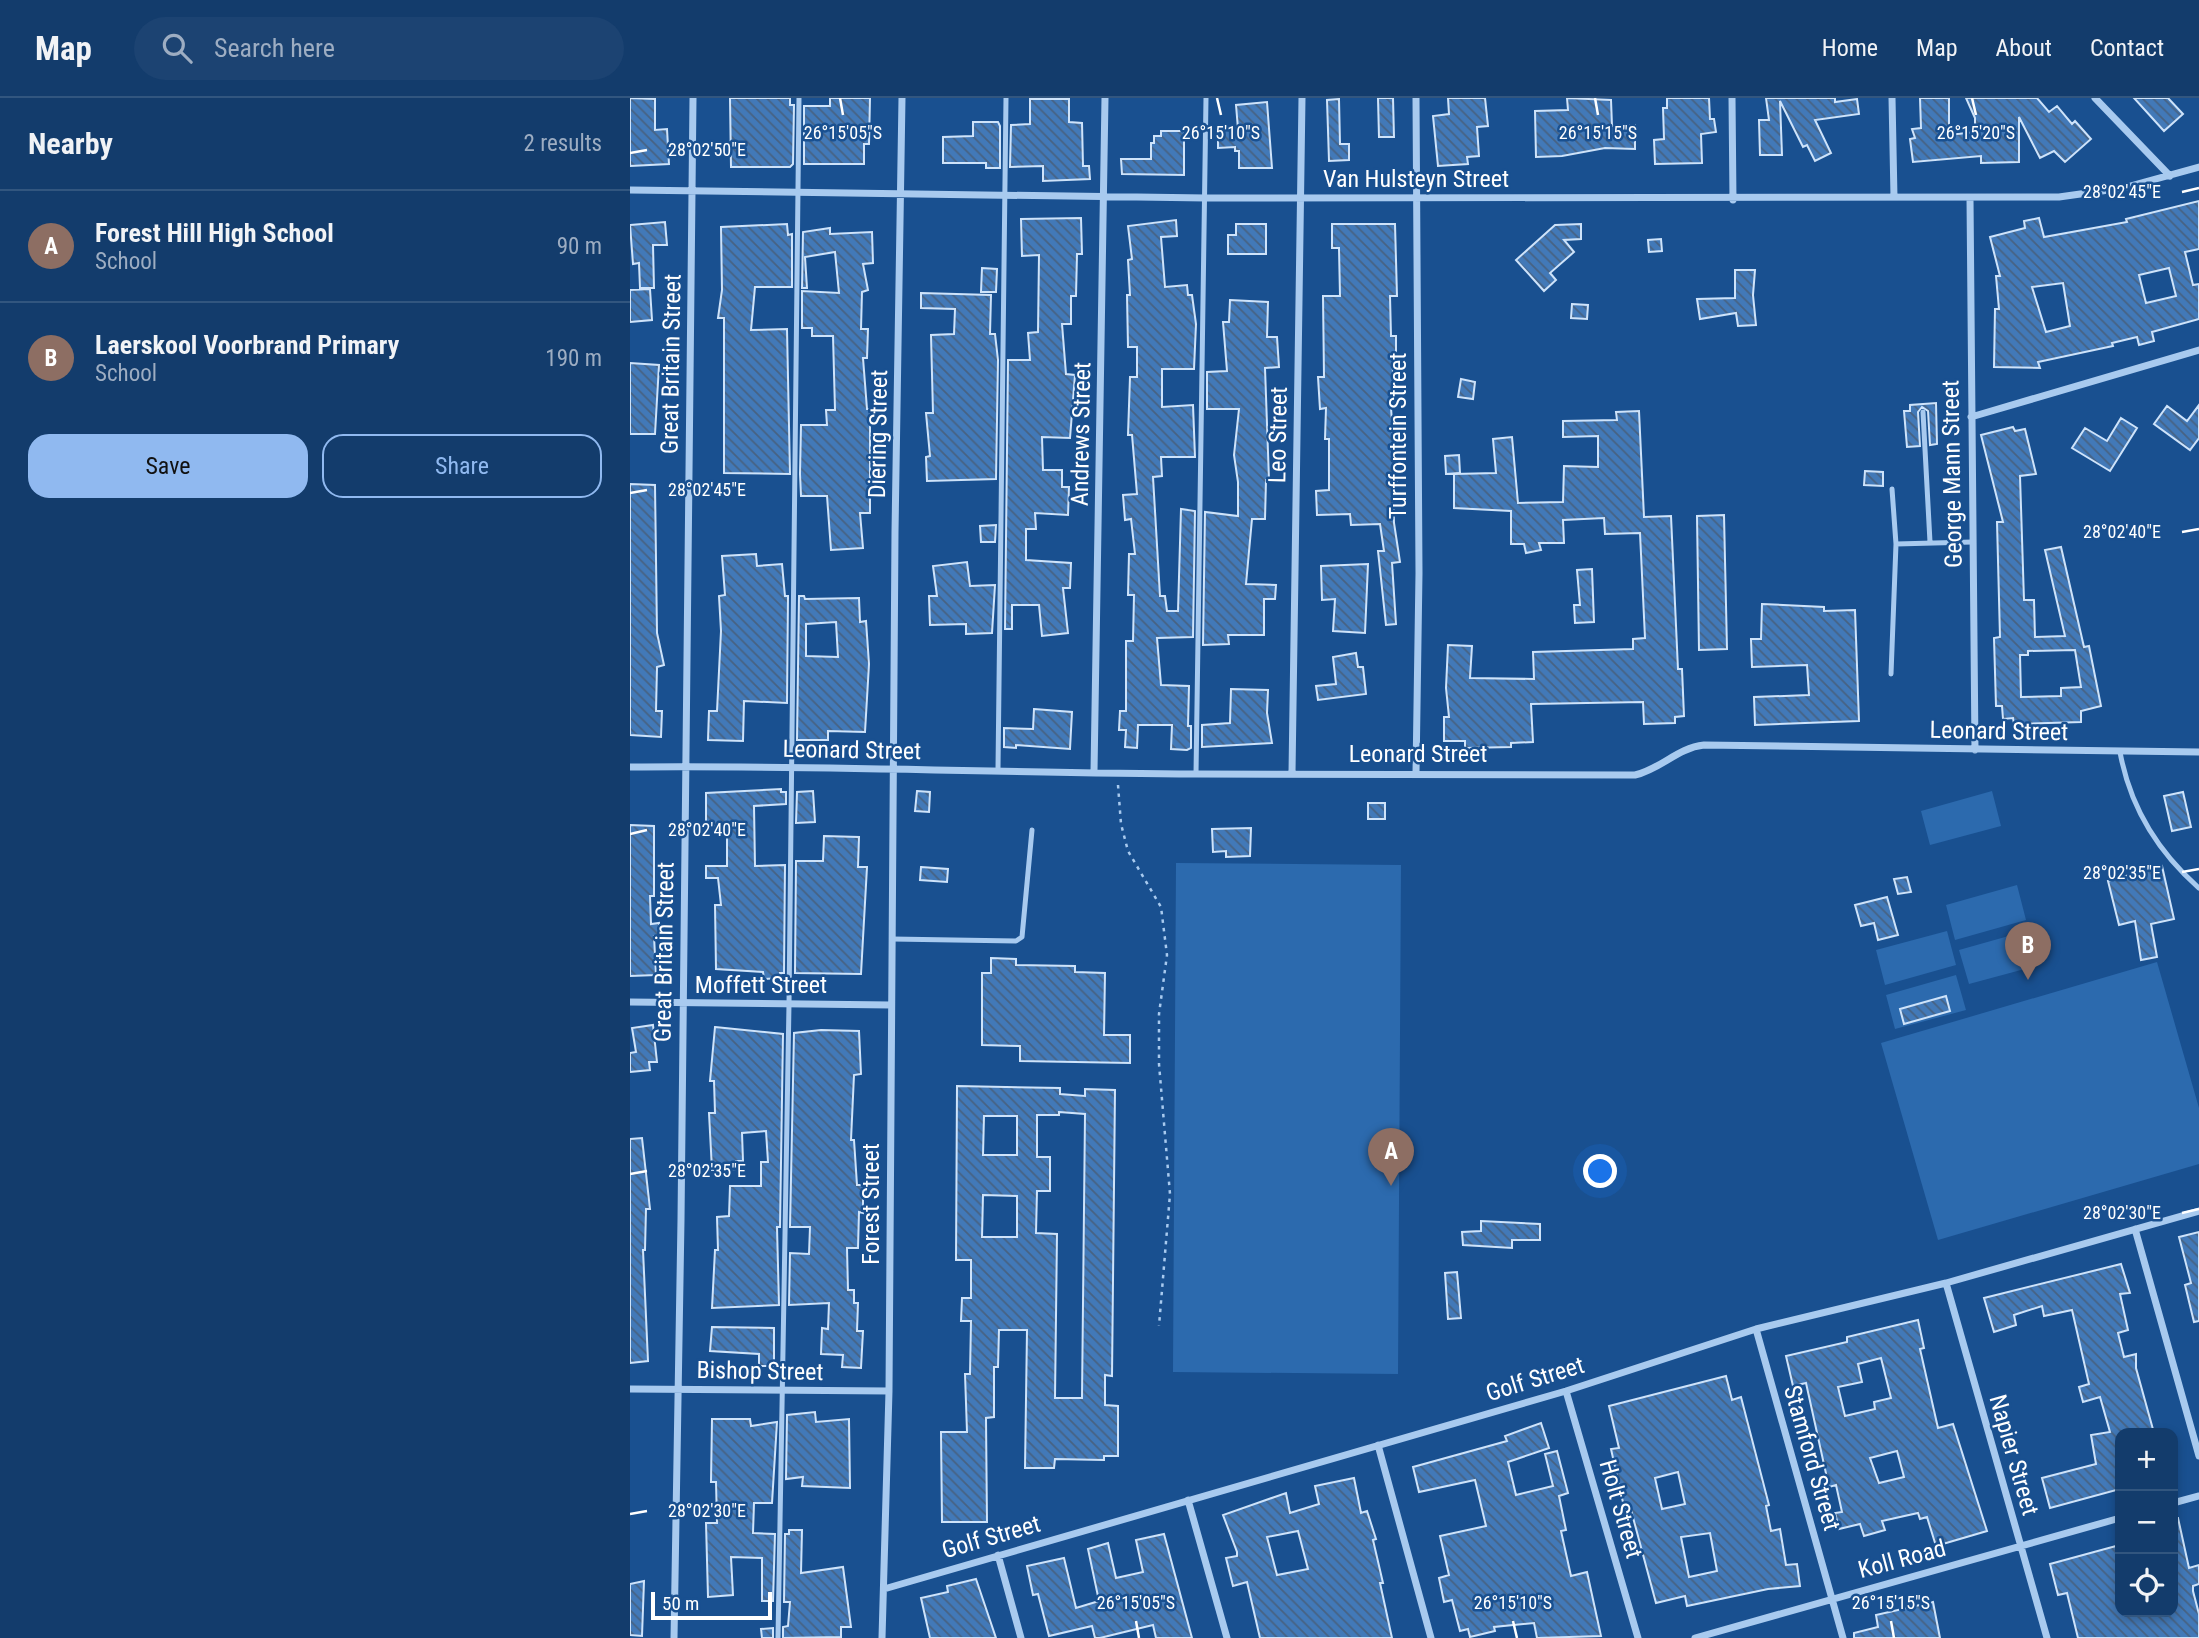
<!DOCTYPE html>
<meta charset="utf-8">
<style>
:root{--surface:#133c6c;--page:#1c4372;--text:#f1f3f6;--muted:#9dadc2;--line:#32567f;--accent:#90b9f0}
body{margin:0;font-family:"Roboto Condensed",sans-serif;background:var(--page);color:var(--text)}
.controls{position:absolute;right:21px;bottom:21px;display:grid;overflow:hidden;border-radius:14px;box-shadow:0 4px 10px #0003}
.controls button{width:63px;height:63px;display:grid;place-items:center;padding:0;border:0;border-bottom:2px solid var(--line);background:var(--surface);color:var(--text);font:35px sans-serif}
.scale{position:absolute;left:21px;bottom:18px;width:121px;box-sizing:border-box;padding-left:7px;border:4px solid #fff;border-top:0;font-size:19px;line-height:24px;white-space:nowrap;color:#fff;-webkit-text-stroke:5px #195090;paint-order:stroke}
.you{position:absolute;left:971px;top:1074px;width:24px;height:24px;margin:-18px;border:5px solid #fff;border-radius:50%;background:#1a73e8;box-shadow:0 0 0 10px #1a73e833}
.badge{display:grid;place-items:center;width:46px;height:46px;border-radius:50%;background:var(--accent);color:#fff;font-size:23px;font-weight:700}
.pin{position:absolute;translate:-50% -58px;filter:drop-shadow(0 2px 4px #0008)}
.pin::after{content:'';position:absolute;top:37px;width:24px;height:21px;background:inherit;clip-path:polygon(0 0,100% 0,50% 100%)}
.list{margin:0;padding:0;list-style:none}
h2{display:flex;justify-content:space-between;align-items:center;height:91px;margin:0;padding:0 28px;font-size:30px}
h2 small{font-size:23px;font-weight:400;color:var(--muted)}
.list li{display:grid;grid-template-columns:46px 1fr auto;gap:21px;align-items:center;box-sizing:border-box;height:112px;padding:0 28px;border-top:2px solid var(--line)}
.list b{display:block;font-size:26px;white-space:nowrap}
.list p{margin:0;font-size:23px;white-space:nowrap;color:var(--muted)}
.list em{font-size:23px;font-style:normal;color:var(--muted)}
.actions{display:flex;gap:14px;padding:21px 28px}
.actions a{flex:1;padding:16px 0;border:2px solid var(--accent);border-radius:21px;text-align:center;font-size:24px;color:var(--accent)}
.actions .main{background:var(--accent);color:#111}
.icon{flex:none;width:38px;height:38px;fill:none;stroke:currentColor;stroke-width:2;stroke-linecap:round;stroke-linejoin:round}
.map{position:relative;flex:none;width:1569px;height:1540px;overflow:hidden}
header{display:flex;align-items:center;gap:42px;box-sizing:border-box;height:98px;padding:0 35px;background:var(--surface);border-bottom:2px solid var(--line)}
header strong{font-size:33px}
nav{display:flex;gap:38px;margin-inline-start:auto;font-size:24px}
.search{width:490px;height:63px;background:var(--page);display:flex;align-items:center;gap:18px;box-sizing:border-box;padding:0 24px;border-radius:38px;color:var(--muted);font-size:26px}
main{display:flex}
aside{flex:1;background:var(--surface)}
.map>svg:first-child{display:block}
.pitch{fill:#2c6aae}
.building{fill:url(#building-back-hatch);stroke:#cee3fa;stroke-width:2;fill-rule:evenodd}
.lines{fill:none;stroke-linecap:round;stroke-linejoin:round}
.path{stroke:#a8caef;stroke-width:2.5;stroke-dasharray:3.5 5;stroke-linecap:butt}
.lane{stroke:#a8caef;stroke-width:5}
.street{stroke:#a8caef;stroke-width:7}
.ticks{fill:none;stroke:#fff;stroke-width:2.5}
.labels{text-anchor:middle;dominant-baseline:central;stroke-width:5;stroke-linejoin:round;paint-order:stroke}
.street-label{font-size:24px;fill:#fff;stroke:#195090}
.ticks-label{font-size:18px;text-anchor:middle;fill:#fff;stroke:#195090;stroke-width:5;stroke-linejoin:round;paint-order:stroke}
</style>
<header>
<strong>Map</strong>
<div class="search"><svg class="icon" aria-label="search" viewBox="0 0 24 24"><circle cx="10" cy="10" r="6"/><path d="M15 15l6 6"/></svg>Search here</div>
<nav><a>Home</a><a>Map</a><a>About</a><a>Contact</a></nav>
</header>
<main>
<aside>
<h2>Nearby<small>2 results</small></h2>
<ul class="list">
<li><span class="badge" style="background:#8d6e63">A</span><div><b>Forest Hill High School</b><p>School</p></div><em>90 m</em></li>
<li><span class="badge" style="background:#8d6e63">B</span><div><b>Laerskool Voorbrand Primary</b><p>School</p></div><em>190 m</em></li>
</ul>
<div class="actions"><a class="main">Save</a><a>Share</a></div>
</aside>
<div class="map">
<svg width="1569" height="1540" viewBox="0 0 1569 1540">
<defs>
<pattern id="building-back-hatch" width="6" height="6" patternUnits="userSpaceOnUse" patternTransform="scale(1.75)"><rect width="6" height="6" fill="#4279b8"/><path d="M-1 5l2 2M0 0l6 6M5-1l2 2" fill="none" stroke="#476282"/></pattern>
</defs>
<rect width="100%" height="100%" fill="#195090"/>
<path class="pitch" d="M1362 693 1371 728 1300 747 1291 713Z
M546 765 771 767 768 1276 543 1274Z
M1387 787 1396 822 1325 842 1316 807Z
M1400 832 1410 867 1339 886 1329 852Z
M1317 833 1326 867 1255 887 1246 852Z
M1527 864 1569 1010V1066L1308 1142 1251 945Z
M1326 877 1336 912 1265 931 1256 897Z"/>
<path class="building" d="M0 0 25 1V32L37 31 39 66 0 68Z
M100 0H160V7H164L163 66 160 69H101Z
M200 0H240L239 46H234V66H174V8H200Z
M748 0H763L764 39H749Z
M818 0H855L858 28 847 29 849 58 837 59 838 66 808 68 803 18 819 16Z
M937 0 981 2 982 28 1005 27V51L975 50 932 58 906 59 905 13 938 12Z
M1037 0H1079L1080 21H1084L1086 34 1071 36 1072 65 1025 66 1024 42 1034 41 1033 10H1037Z
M1136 0H1205V4L1227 1 1229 16 1185 22 1201 55 1185 63 1177 47 1173 49 1150 3 1152 57H1130L1129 22H1139Z
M1290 0H1319V37L1345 34V20L1336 0H1407L1419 14 1427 8 1442 26 1445 23 1461 41 1435 64 1424 53 1410 60 1389 19V64L1351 65V58L1283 64 1280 41 1285 40 1282 31 1291 30Z
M1504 0H1538L1553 16 1534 33Z
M400 1H439V24L452 25 453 68H459L460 81 413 83V68L380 69 381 27 400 26Z
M709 1 710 46H719V62L699 63 697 2Z
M637 4 642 70H609V53H605V49L588 50V29L608 31 606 7Z
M343 24H368L370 28V70H356V65H313V39L343 38Z
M531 33H554V77L492 76 491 61H521V45H524V38H531Z
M1569 103V151L1555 154 1563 187 1569 186V221L1522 234 1524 243 1509 247 1507 239 1482 245 1483 248 1408 264 1410 270 1364 269 1365 211H1369L1366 178H1370L1360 139 1395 130 1394 123 1409 120 1414 139 1497 124 1496 121ZM1539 170 1546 198 1516 205 1509 177ZM1433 185 1440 228 1416 234 1402 189Z
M451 120 452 156H447L446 198H441V226H432L436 276 445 277 440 340 412 339 413 372H432V389H439L438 417 405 415 406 431H396V462L441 465 440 490H433L438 535 412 538 409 507H382V531H375L378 262H400L398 235 408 234 409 157 392 158 391 121Z
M546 122 547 138 531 139 535 189 557 187 558 197H562L566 226 564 271H532V309L563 307 565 359H531L532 378 523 379 530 498H535L537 513H548L551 411 565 413 563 539 527 540 531 587 559 588 558 628H561V650L557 652 541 651 542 627H508L507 650 495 649 496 632H489L490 613H496V543H503L504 497H498L499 456H505L501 421 495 422 493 397 507 396 502 337H498L500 279H507V249H498L497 197H500L498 162 502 161 498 128Z
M35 124 37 147H23L24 190H10L9 165 3 166 0 127Z
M157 126 158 137 162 136V189H125L121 232 157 231 160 376 94 375V220H88L92 192 91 129Z
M606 126H636V156H598V137H606Z
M702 126H765L767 198H760L761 238H766V262H762L766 310H761L767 389H763L764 425 770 464 762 465 766 526 756 527 748 453H754L750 426 721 427 720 416 687 417 686 393 699 392V341H695L696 310 690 311 688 279H694L693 198H710L709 150H702Z
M951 126V141L934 142 944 154 920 175 926 182 914 193 886 162 925 127Z
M200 130V136L242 134 243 165 233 166 238 192 232 194 231 231H238L237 260H233L237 311H240V415H230L233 450 201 452 197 398H171L170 376 171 327H197L196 312H205L203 238H182V230H172V193L209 195 205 154 175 159 177 190H172L173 134Z
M1031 141 1032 153 1019 154 1018 142Z
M352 170 367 171 366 194H351Z
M1105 172H1125L1123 197 1126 227 1108 228 1106 215 1070 221 1067 201 1105 200Z
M20 191 22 222 0 224V192Z
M291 195 361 197 360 236H365L368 262 366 381 297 383 296 359 300 358 296 315H303L301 237 324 236 325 211 291 210Z
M600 202 638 204 637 239H647L649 269 635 270 639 382H636L635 421H622L616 486 646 487 645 501H634V537H598L599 546 573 547 575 414 608 418V384L604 357 609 311H577V274L597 273 593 224H599Z
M942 206 958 207 957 221 941 220Z
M0 265 29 267 25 336H0Z
M831 281 845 284 843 301 828 299Z
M1306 305 1307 346 1300 347 1298 313 1292 309 1288 314 1290 348 1277 349 1274 313H1280V307Z
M1569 307V340L1560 352 1524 326 1537 308 1557 323Z
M1009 313 1014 419 1041 418 1048 571H1052L1054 618 1045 619V625L1014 626 1013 604 901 606 903 644 881 645V649L835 650V643H814V619H819L816 590 818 547 842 548 840 580 904 581 903 554 1003 551V541L1015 540 1010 435 975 436 974 420 933 422 934 445H909L911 452 896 455 894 446H881V413L824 410V376L866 375 863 341 882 339 888 405 933 404 934 368 968 369V338L933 339V323L987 322 986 314Z
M1491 320 1507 330 1480 373 1442 350 1455 330 1477 343Z
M1383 329 1385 333 1395 331 1406 376 1390 378 1394 502H1404L1405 539 1435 538 1415 452 1431 449 1454 549 1459 548 1471 608 1451 613V624L1384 626 1383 620 1373 621 1372 608H1366L1364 540 1370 539 1367 424H1373L1351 337ZM1445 552 1451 589 1431 590V598L1391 599 1390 557H1398V553Z
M829 357 830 375 816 376 815 358Z
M1235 373 1253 374V388L1234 387Z
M0 386 25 387 27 535 34 567 27 569 26 613H32L31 639 0 637Z
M1094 417 1097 551 1069 552 1067 418Z
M366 427 365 444H351L350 428Z
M126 456 127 468 152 466 155 498H158L157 605 114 603 113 643 78 642 79 613H87L91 533 89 498 95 497 92 458Z
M337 464 340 488 365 487 362 535 336 536V526L300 527 299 498H307L303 468Z
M738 466 735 535 703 533 705 501 692 502 691 468Z
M962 471 964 524 945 525 944 507H950L947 472Z
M169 498H174L175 501 229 500 230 524 236 523 239 566 235 634 198 633V642H167ZM206 524 208 559 176 558V526Z
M1132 506 1194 509V513L1225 512 1229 623 1125 627 1124 599 1179 597 1177 567 1122 569 1121 541H1131Z
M726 555 728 569H733L736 596 688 602 686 588 706 586 703 559Z
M601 591 638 592 637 615 642 645 572 649V627L600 625Z
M404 611 442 614 440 651 386 647V650L374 649V630L403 631Z
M151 691V694H156V706L124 708 125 768 155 767 154 875H150L151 880 134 881 133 874 86 871 85 807H91L88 780H76V768H97V728H76V695Z
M183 693 185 724 166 725 167 694Z
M287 693 300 694 299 714 285 713Z
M1553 694 1561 729 1542 733 1534 698Z
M738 705H755V721H738Z
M0 727 24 728V798H20L21 826 29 825V838H24L26 877 0 878Z
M621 730 620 758 596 759V753L583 754 582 731Z
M194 738 229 739 228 769H237L231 876 165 875 166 763H193Z
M1532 768 1544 821 1521 826 1527 859 1511 862 1505 823 1489 827 1478 783Z
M291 769 318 771 317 784 290 782Z
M1277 779 1281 794 1268 796 1264 781Z
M1257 799 1268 837 1248 842 1244 825 1231 828 1225 807Z
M361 860 386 861V867L445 868V874L475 875 474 937H500V965L390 963V948L352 947V875H361Z
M1316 898 1320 913 1274 926 1270 911Z
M23 927 27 964H19L20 972 0 974V955L6 954 2 930Z
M85 929 153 936 150 1129H147L149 1207 82 1210 85 1152H88L87 1119 99 1118 100 1088H131V1064H138L136 1033 112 1035 113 1063H106V1071L82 1072 79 1015H85L84 983H80Z
M191 932 229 933 231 976 224 977 221 1042H224L227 1087H233V1115L229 1114 228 1150H217L218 1192H224V1205H228L227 1233H233L231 1270 212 1269 213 1257 191 1256 192 1230 198 1231 199 1205 159 1207 160 1155 179 1156 180 1129H160L164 935Z
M327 988 430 990V996L455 998V991L485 992 482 1278 475 1277V1307L488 1308V1358H474V1362L425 1361 424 1370H395L397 1232H369L368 1269H364V1319L356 1320 357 1424H312L311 1334H337L335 1276H340L341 1223H331L332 1200H341V1162H326ZM429 1014 455 1016 452 1300H425L427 1136 406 1135 407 1093H420V1059H407V1017H429ZM354 1018H387V1057H353ZM353 1097 387 1098V1139H352Z
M12 1040 20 1111H16L15 1152H13L18 1263 0 1265V1041Z
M851 1123 910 1126V1142H882V1150L833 1147 832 1134 851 1133Z
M1569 1134V1223L1564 1224 1555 1187 1561 1185 1549 1139Z
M1491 1166 1500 1195 1490 1196 1498 1232 1488 1235 1494 1259 1506 1256V1270L1524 1335H1490V1391L1420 1410 1412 1380 1466 1366 1461 1337 1480 1334 1470 1299 1453 1304 1449 1289 1459 1286 1442 1212 1414 1218 1412 1208 1384 1217 1386 1227 1364 1234 1354 1200Z
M827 1174 831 1220 818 1221 815 1175Z
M1288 1222 1294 1250 1290 1251 1308 1330 1323 1326 1357 1433 1306 1448 1297 1419 1290 1421 1288 1415 1252 1423 1255 1432 1234 1438 1230 1426 1209 1431 1205 1415 1212 1414 1206 1387 1199 1389 1176 1285 1163 1288 1156 1258 1217 1244V1239ZM1251 1260 1261 1300 1244 1304 1245 1311 1215 1318 1208 1289 1232 1284 1228 1266ZM1267 1353 1274 1379 1249 1385 1240 1360Z
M82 1229 144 1230V1268H129V1256L80 1253Z
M1096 1278 1102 1302 1111 1299 1139 1407 1136 1408 1141 1433 1150 1431 1156 1467 1167 1466 1170 1488 1138 1491 1057 1508 1055 1498 1026 1505 1001 1412 995 1413 981 1351 989 1350 979 1308ZM1048 1374 1055 1406 1032 1411 1025 1380ZM1080 1435 1087 1473 1059 1479 1051 1439Z
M185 1314 186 1324 219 1321 220 1390 172 1388 173 1379 156 1381 157 1317Z
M82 1321H120L121 1328 147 1324 142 1405H124L123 1435 145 1436 143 1503H132V1460L101 1459 103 1497 78 1499 76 1425H87L86 1384H81Z
M911 1325 919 1350 878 1364 886 1397 923 1388 915 1356 927 1353 938 1395 929 1398 936 1432 931 1433 941 1478 957 1474 971 1538 907 1540 904 1525 864 1529 865 1533 840 1539 838 1531 830 1533 822 1502 814 1504 809 1480 819 1477 810 1438 856 1428 845 1382 789 1394 783 1369 877 1343 875 1338Z
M724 1380 731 1415 737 1413 746 1441 743 1442 753 1485H750L762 1540H630L617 1484 603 1488 596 1460 607 1458V1454L593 1417 656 1395 660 1415 689 1406 685 1388ZM668 1433 678 1471 647 1477 637 1439Z
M1543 1420H1548L1559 1470 1569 1467V1486L1563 1488V1493L1569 1516V1540H1448L1437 1495 1428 1497 1420 1466 1486 1448 1490 1464V1514H1543Z
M159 1432H172L171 1475 213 1469 221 1529H211V1539L153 1540V1529L158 1528 160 1504H154L155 1436H159Z
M534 1436 562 1540H526L523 1527 470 1540H465L462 1528 419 1538 408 1496 403 1497 397 1468 434 1460 446 1510 469 1503 458 1451 478 1445 486 1480 513 1474 506 1442Z
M346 1481 366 1540H300L291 1500 318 1494 317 1488Z
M14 1483 12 1538 0 1537V1486Z
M1303 1504 1310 1540H1224V1535L1248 1529 1246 1517Z
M143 1530V1540H132L131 1531Z"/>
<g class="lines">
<path class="path" d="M488 687 491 726 498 753 531 809 537 857 529 916V966L540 1096 529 1228"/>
<path class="lane" d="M1293 314 1300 444
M1262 391 1266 446
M1261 576 1266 446 1342 444
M1490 654C1500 709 1527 753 1569 790
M368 671 376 0
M566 676 576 0
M262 841 386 843 392 839 402 732
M148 1540 159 906 169 0"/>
<path class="street" d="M786 0 789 475 786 675
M1102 0 1103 102
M1262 0 1264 99
M1465 0 1540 78
M0 92 576 100 1429 99 1493 90 1569 69
M1340 100 1345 652
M1341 319 1569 252
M0 669C189 667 377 675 566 676 713 677 859 676 1005 677 1031 671 1047 650 1074 647L1569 654
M464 674 475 0
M662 675 672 0
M0 904 261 907
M1505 1131 1569 1358
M1316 1185 1417 1540
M1126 1231 1213 1540
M0 1291 259 1293
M936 1293 1008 1540
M748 1347 801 1540
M558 1402 597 1540
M1543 1405 1569 1398
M368 1457 391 1540
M254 1491 936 1293 1126 1231 1316 1185 1569 1113
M44 1540 51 1122 63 0
M252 1540 259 1293 265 434 272 0
M1065 1540 1490 1420"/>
</g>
<path class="ticks" d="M210 0 213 17M587 0 591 17M965 0 968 17M1342 0 1346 17M0 55 17 52M1552 94 1569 90M0 395 17 392M1552 434 1569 431M0 736 17 732M1552 774 1569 771M0 1076 17 1073M1552 1115 1569 1111M0 1416 17 1413M506 1523 509 1540M883 1523 887 1540M1261 1523 1264 1540"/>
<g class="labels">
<g class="street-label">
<text x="786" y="81">Van Hulsteyn Street</text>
<text transform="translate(41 266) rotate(-89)">Great Britain Street</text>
<text transform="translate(248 336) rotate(-89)">Diering Street</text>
<text transform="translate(451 336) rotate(-89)">Andrews Street</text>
<text transform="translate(648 337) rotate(-89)">Leo Street</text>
<text transform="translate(768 338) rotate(-90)">Turffontein Street</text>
<text transform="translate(1322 376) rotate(-91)">George Mann Street</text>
<text transform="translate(1369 633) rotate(1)">Leonard Street</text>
<text transform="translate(222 652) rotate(1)">Leonard Street</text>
<text x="788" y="656">Leonard Street</text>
<text transform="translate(34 854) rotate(-89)">Great Britain Street</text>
<text x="131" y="887">Moffett Street</text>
<text transform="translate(241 1106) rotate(-90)">Forest Street</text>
<text transform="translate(130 1273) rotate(1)">Bishop Street</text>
<text transform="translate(905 1281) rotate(-17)">Golf Street</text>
<text transform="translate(1384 1357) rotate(74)">Napier Street</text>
<text transform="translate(1182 1360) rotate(74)">Stamford Street</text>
<text transform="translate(991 1411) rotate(74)">Holt Street</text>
<text transform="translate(361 1439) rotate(-16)">Golf Street</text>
<text transform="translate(1272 1461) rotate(-15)">Koll Road</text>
</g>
</g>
<g class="ticks-label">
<text x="213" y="41">26°15'05"S</text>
<text x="591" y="41">26°15'10"S</text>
<text x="968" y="41">26°15'15"S</text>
<text x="1346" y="41">26°15'20"S</text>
<text x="77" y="58">28°02'50"E</text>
<text x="1492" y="100">28°02'45"E</text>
<text x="77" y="398">28°02'45"E</text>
<text x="1492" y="440">28°02'40"E</text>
<text x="77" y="738">28°02'40"E</text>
<text x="1492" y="781">28°02'35"E</text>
<text x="77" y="1079">28°02'35"E</text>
<text x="1492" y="1121">28°02'30"E</text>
<text x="77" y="1419">28°02'30"E</text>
<text x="506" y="1511">26°15'05"S</text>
<text x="883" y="1511">26°15'10"S</text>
<text x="1261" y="1511">26°15'15"S</text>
</g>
</svg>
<div class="controls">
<button>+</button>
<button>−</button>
<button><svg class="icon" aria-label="locate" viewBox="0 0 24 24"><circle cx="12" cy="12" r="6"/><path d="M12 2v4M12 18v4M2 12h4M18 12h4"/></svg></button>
</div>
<div class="scale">50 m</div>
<div class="you"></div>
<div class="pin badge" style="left:761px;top:1088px;background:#8d6e63">A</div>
<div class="pin badge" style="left:1398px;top:882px;background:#8d6e63">B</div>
</div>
</main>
